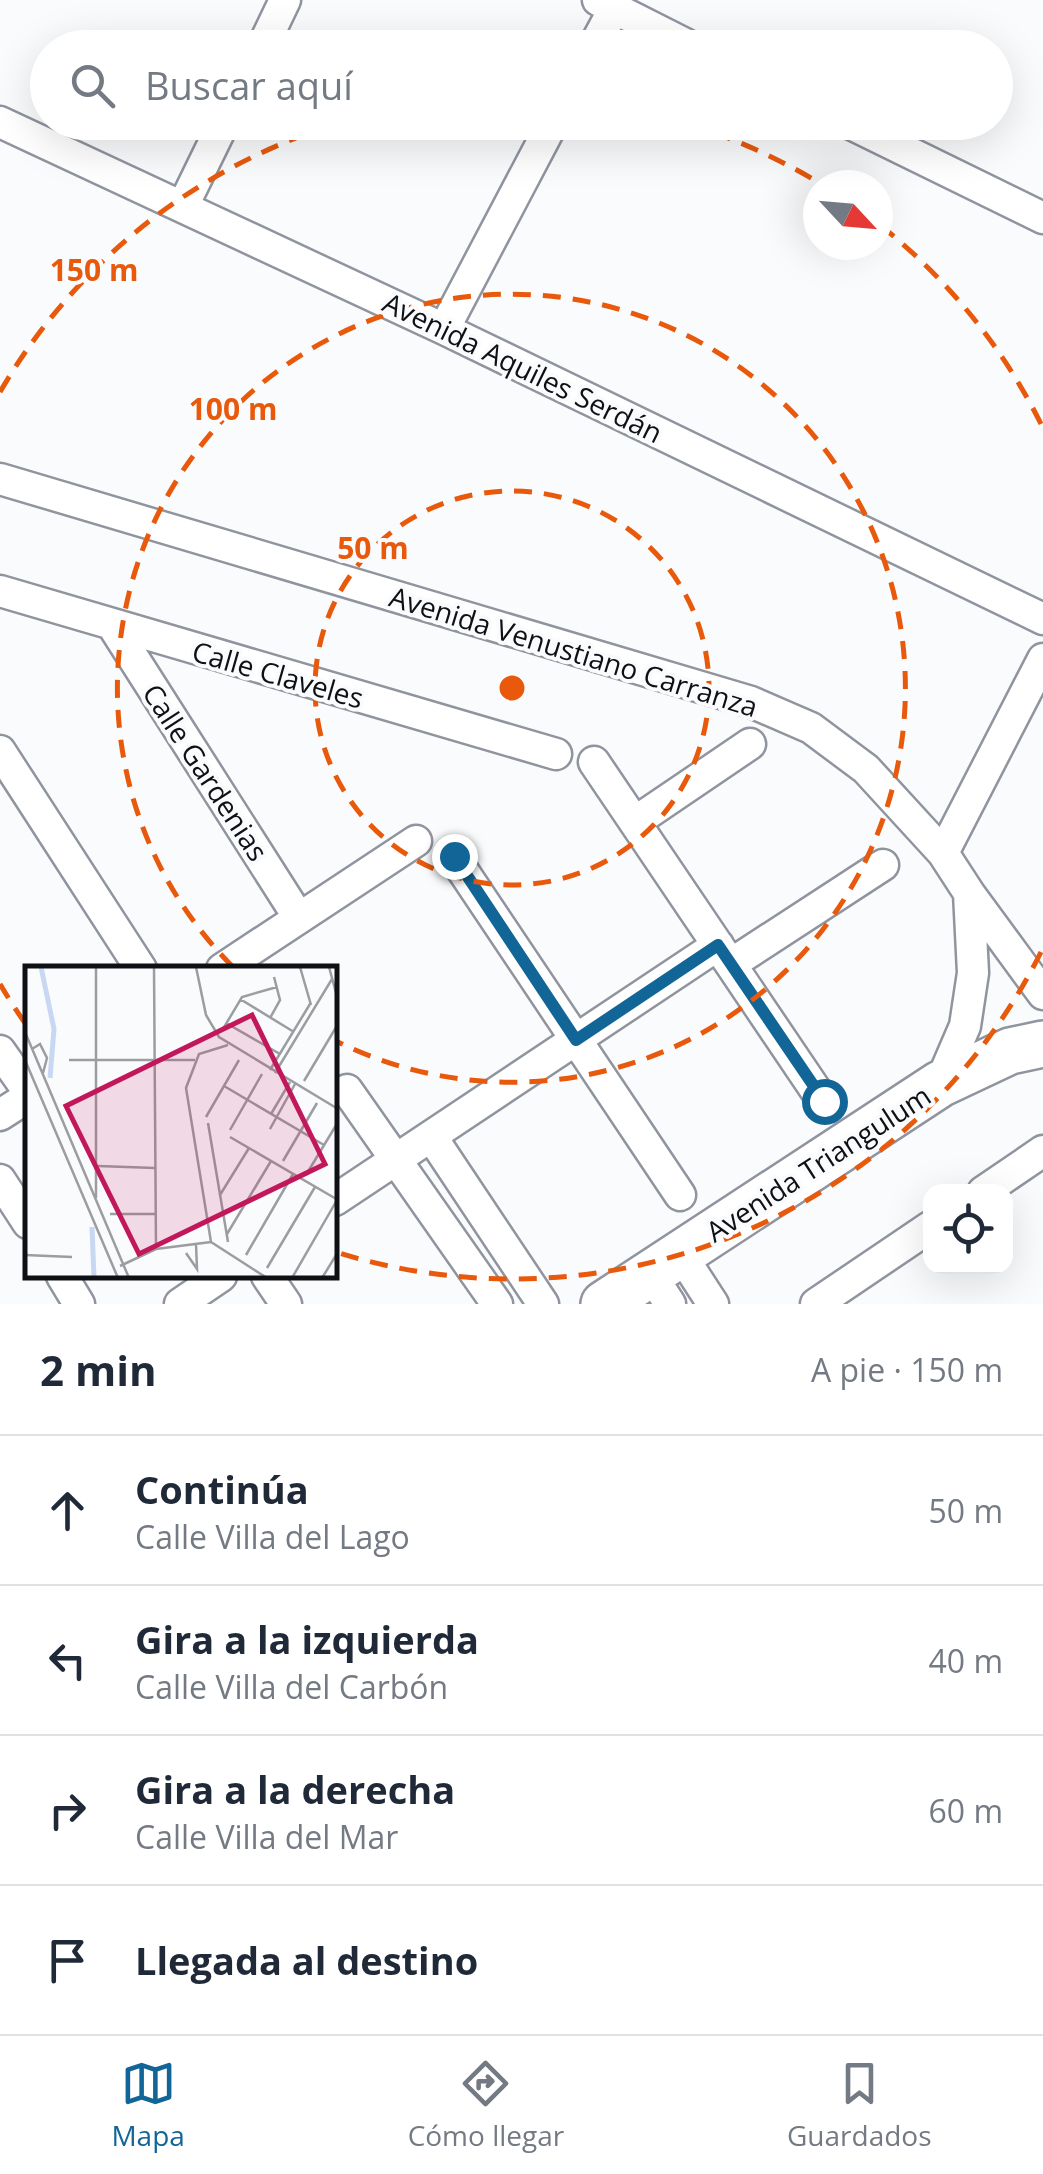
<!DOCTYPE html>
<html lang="es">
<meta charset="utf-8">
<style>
:root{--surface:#fff;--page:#f6f6f7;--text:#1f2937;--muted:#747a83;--line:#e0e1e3;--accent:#126597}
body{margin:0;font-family:"Open Sans",sans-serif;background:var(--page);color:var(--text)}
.controls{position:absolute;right:30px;bottom:30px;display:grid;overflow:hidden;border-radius:20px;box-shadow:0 10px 40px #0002}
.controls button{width:90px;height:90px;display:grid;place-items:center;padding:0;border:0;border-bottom:2px solid var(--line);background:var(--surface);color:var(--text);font:50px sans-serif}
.compass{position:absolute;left:803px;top:170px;width:90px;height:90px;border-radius:50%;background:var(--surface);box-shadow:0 10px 40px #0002;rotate:116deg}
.stop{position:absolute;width:30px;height:30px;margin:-22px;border:8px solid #126597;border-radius:50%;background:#fff}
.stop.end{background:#126597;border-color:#fff;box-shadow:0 2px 10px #0008}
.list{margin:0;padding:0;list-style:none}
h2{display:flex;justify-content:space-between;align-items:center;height:130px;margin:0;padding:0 40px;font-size:42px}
h2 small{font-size:32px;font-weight:400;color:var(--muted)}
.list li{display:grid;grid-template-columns:65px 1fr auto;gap:30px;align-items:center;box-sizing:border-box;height:150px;padding:0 40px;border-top:2px solid var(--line)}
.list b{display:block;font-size:38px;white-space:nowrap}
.list p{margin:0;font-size:32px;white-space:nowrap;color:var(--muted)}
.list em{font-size:32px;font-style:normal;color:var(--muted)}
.icon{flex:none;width:55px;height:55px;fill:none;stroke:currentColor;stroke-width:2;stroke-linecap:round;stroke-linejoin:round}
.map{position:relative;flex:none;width:1043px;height:1304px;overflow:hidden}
.search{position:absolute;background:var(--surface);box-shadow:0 10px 40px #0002;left:30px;right:30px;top:30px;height:110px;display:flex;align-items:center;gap:25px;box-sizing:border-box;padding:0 35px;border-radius:55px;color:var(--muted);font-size:38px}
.sheet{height:730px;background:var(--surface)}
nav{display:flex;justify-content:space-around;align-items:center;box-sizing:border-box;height:140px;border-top:2px solid var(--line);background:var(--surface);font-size:28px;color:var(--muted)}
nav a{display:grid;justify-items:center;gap:5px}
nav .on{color:var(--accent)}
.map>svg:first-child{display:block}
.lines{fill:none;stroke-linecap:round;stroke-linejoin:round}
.minor-casing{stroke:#8f949e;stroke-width:35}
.secondary-casing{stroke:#8f949e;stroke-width:50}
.minor{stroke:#fff;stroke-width:30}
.secondary{stroke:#fff;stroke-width:45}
.route{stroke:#126597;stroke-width:12}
.ring{fill:none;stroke:#e8590c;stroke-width:5;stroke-dasharray:18 12}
.labels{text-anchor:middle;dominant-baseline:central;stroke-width:8;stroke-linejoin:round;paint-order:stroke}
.street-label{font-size:28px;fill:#0e1014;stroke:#fafbfd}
.inset-river{fill:none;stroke:#c9d8f2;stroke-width:5}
.inset-road{fill:none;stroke:#9c9da0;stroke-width:2.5}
.view{fill:#c2185b;fill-opacity:0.15;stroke:#c2185b;stroke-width:5}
.inset-edge{fill:none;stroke:#0e1014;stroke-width:5}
.centre{fill:#e8590c;stroke:#fafbfd;stroke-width:5}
.ring-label{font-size:30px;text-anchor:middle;font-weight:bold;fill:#e8590c;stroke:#fafbfd;stroke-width:8;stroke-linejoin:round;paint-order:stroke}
</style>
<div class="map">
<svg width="1043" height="1304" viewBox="0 0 1043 1304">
<rect width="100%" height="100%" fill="#fafbfd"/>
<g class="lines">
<defs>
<path id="minor" d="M598 0 693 48
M262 48 285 0
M593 48 614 9
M0 122 444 329 1043 619
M847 122 1043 218
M183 206 224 122
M444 329 553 122
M0 479 751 702 811 728 866 769 943 853 969 893 973 973 965 1026 940 1084
M0 591 556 754
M113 626 299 918
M0 751 141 969
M594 762 823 1101
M635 822 750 744
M943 853 1043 659
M453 856 680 1195
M969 893 1043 994
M731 964 883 865
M222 969 416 841
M0 1051 28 1091
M347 1090 497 1304
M0 1115 28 1097
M431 1136 543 1304
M0 1180 28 1223
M983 1192 1043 1151
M335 1200 718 945
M680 1253 713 1304
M650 1273 670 1304
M62 1276 79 1304
M267 1276 286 1304
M180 1304 221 1276
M816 1304 930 1227"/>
<path id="secondary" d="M604 1304 940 1084 1010 1051 1043 1044"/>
</defs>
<use href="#minor" class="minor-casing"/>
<use href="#secondary" class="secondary-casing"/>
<use href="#minor" class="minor"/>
<use href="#secondary" class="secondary"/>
</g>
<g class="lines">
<path class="route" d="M454 856 576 1040 718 945 824 1101"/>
</g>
<g class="ring">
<circle cx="512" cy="688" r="197"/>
<path d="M233 967A394 394 0 1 1 336 1041"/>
<path d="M1041 952A591 591 0 0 1 339 1253M25 1023A591 591 0 0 1 0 984M0 392A591 591 0 0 1 339 123M685 123A591 591 0 0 1 821 184M880 225A591 591 0 0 1 1041 424"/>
</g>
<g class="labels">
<g class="street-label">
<text transform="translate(523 367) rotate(26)">Avenida Aquiles Serdán</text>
<text transform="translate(574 651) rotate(17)">Avenida Venustiano Carranza</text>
<text transform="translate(278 674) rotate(16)">Calle Claveles</text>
<text transform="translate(206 772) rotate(57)">Calle Gardenias</text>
<text transform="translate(818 1163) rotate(-33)">Avenida Triangulum</text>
</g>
</g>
<g transform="translate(25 966)">
<rect width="312" height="312" fill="#fafbfd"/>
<path class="inset-river" d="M16 1 29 63 25 112M67 261 69 312"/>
<path class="inset-road" d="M71 1V232M129 1 131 283M171 1 181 49 194 71 313 143M275 1 286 39M304 1 313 34M215 33 269 66M245 52 255 34 249 11M201 57 255 88M198 63 217 31 252 21M0 66 104 312M7 83 15 78 22 92 18 107M0 94 93 312M44 94H170M245 104 285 38M250 107 307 13M279 115 313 58M199 120 299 179M246 148 265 116M181 151 214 94M183 157 203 276M245 163 270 118M205 164 237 108M205 171 313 234M258 195 292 137M73 200 130 202M281 209 313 156M195 229 224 182M85 248H131M202 268 246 195M186 276 161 122 174 88 203 79M186 276 242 312M161 287 172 303 171 278M0 289 47 291M221 289 268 208M95 300 131 283 186 276M242 302 290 221M267 312 312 234M297 312 313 286"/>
<path class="view" d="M227 49 300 198 114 288 41 140Z"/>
<rect width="312" height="312" class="inset-edge"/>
</g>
<circle cx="512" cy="688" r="15" class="centre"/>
<g class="ring-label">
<text x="94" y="281">150 m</text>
<text x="233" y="420">100 m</text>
<text x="373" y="559">50 m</text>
</g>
</svg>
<div class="controls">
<button><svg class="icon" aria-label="locate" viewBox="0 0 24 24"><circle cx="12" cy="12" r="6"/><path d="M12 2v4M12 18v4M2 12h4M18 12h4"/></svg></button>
</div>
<svg class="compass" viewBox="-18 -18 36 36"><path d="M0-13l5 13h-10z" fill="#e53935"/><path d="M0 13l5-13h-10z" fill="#747a83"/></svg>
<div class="stop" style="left:824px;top:1101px"></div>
<div class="stop end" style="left:454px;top:856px"></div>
<div class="search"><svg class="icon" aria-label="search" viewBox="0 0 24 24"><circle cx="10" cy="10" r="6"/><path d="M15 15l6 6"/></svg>Buscar aquí</div>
</div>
<section class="sheet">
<h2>2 min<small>A pie · 150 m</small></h2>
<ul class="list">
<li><svg class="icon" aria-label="ahead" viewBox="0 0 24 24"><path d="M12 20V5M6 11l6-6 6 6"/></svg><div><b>Continúa</b><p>Calle Villa del Lago</p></div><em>50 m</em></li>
<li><svg class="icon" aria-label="left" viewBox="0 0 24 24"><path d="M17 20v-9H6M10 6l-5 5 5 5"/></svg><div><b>Gira a la izquierda</b><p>Calle Villa del Carbón</p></div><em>40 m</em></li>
<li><svg class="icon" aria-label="right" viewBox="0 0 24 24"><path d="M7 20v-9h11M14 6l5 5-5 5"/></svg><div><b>Gira a la derecha</b><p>Calle Villa del Mar</p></div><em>60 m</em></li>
<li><svg class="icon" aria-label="arrive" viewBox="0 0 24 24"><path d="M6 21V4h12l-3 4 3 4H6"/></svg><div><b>Llegada al destino</b></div></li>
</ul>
</section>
<nav>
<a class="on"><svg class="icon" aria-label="map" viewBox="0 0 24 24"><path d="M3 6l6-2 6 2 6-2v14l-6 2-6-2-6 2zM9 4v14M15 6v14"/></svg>Mapa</a>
<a><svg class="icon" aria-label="directions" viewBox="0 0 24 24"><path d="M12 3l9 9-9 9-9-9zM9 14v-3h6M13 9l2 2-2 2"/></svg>Cómo llegar</a>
<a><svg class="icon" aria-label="saved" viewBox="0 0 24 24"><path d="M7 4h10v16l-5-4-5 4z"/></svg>Guardados</a>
</nav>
